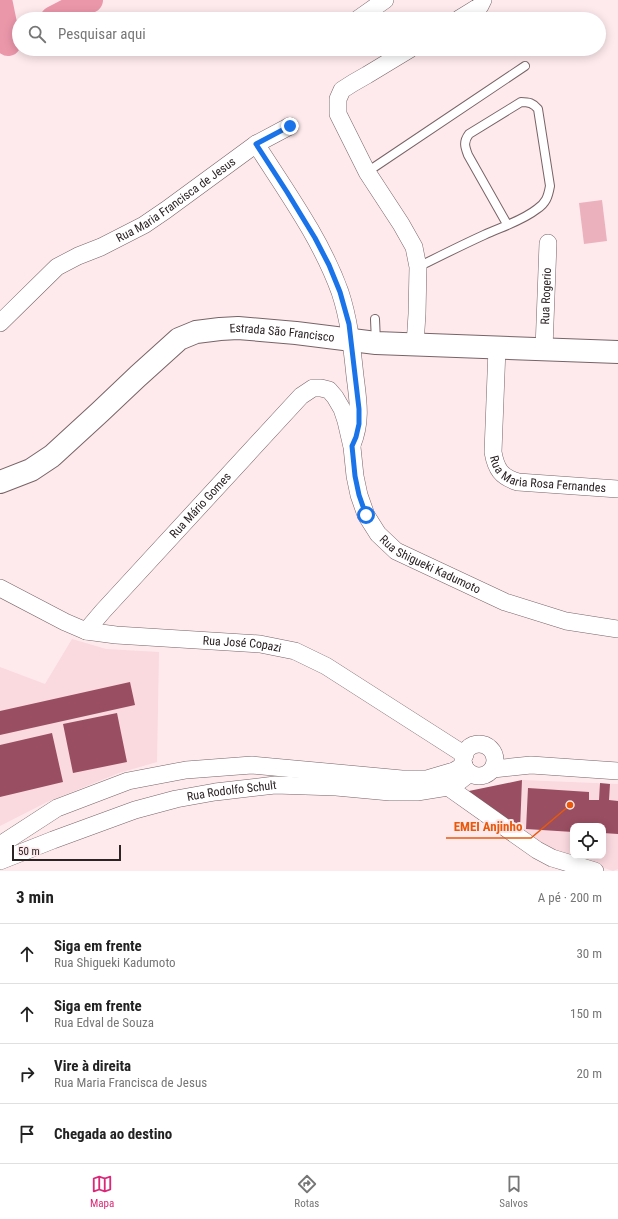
<!DOCTYPE html>
<html lang="pt">
<meta charset="utf-8">
<style>
:root{--surface:#fff;--page:#f2f2f2;--text:#222;--muted:#767676;--line:#e0e0e0;--accent:#db2777}
body{margin:0;font-family:"Roboto Condensed",sans-serif;background:var(--page);color:var(--text)}
.controls{position:absolute;right:12px;bottom:12px;display:grid;overflow:hidden;border-radius:8px;box-shadow:0 2px 10px #0003}
.controls button{width:36px;height:36px;display:grid;place-items:center;padding:0;border:0;border-bottom:1px solid var(--line);background:var(--surface);color:var(--text);font:20px sans-serif}
.scale{position:absolute;left:12px;bottom:10px;width:109px;box-sizing:border-box;padding-left:4px;border:2px solid #2c2325;border-top:0;font-size:11px;line-height:14px;white-space:nowrap;color:#2c2325;-webkit-text-stroke:3px #feeaed;paint-order:stroke}
.stop{position:absolute;width:12px;height:12px;margin:-9px;border:3px solid #1a73e8;border-radius:50%;background:#fff}
.stop.end{background:#1a73e8;border-color:#fff;box-shadow:0 1px 4px #0008}
.list{margin:0;padding:0;list-style:none}
h2{display:flex;justify-content:space-between;align-items:center;height:52px;margin:0;padding:0 16px;font-size:17px}
h2 small{font-size:13px;font-weight:400;color:var(--muted)}
.list li{display:grid;grid-template-columns:26px 1fr auto;gap:12px;align-items:center;box-sizing:border-box;height:60px;padding:0 16px;border-top:1px solid var(--line)}
.list b{display:block;font-size:15px;white-space:nowrap}
.list p{margin:0;font-size:13px;white-space:nowrap;color:var(--muted)}
.list em{font-size:13px;font-style:normal;color:var(--muted)}
.icon{flex:none;width:22px;height:22px;fill:none;stroke:currentColor;stroke-width:2;stroke-linecap:round;stroke-linejoin:round}
.map{position:relative;flex:none;width:618px;height:871px;overflow:hidden}
.search{position:absolute;background:var(--surface);box-shadow:0 2px 10px #0003;left:12px;right:12px;top:12px;height:44px;display:flex;align-items:center;gap:10px;box-sizing:border-box;padding:0 14px;border-radius:22px;color:var(--muted);font-size:15px}
.sheet{height:292px;background:var(--surface)}
nav{display:flex;justify-content:space-around;align-items:center;box-sizing:border-box;height:56px;border-top:1px solid var(--line);background:var(--surface);font-size:11px;color:var(--muted)}
nav a{display:grid;justify-items:center;gap:2px}
nav .on{color:var(--accent)}
.map>svg:first-child{display:block}
.built{fill:#fad9df;fill-rule:evenodd}
.green{fill:#ebb2bd}
.lines{fill:none;stroke-linecap:round;stroke-linejoin:round}
.river{stroke:#eb97aa;stroke-width:26}
.building{fill:#9a4e61}
.service-casing{stroke:#786367;stroke-width:10}
.minor-casing{stroke:#786367;stroke-width:18}
.secondary-casing{stroke:#786367;stroke-width:24}
.service{stroke:#fff;stroke-width:8}
.minor{stroke:#fff;stroke-width:17}
.secondary{stroke:#fff;stroke-width:22}
.route{stroke:#1a73e8;stroke-width:5}
.labels{text-anchor:middle;dominant-baseline:central;stroke-width:4;stroke-linejoin:round;paint-order:stroke}
.street-label{font-size:12px;fill:#2c2325;stroke:#feeaed}
.leader{fill:none;stroke:#e8590c;stroke-width:1.5}
.callout-dot{fill:#e8590c;stroke:#feeaed;stroke-width:1.5}
.callout-label{font-size:13px;text-anchor:middle;font-weight:bold;fill:#e8590c;stroke:#feeaed;stroke-width:4;stroke-linejoin:round;paint-order:stroke}
</style>
<div class="map">
<svg width="618" height="871" viewBox="0 0 618 871">
<rect width="100%" height="100%" fill="#feeaed"/>
<path class="built" d="M72 639 106 649 159 652 157 762 119 773 47 802 0 826V667L45 684Z
M522 780 618 784V869L613 871 561 853 520 830ZM573 826H603V856H573Z"/>
<path class="green" d="M602 200 607 241 584 244 579 203Z"/>
<g class="lines">
<path class="river" d="M0 4 8 43
M53 19 90 0"/>
</g>
<path class="building" d="M130 682 135 705 0 735V711Z
M117 713 127 762 73 773 63 724Z
M52 733 63 782 0 797V745Z
M522 780 520 830 464 792Z
M600 783 610 784 609 800 618 801V834L603 833V826H597V823H590V826H573V832L526 829 528 788 589 792V800H599Z"/>
<g class="lines">
<defs>
<path id="service" d="M367 172 525 66
M418 267C440 256 462 245 484 235 501 227 522 221 537 209 546 203 548 197 550 186L538 109C533 103 529 102 521 102L469 134C463 142 465 147 468 155L507 224
M375 319 376 342"/>
<g id="minor">
<path d="M358 19 385 0"/>
<path d="M459 19 480 6 483 0"/>
<path d="M410 49 367 75 353 83 342 90 338 99V114L367 172 401 224 414 247 418 267 417 314 415 345"/>
<path d="M256 144C286 191 321 239 340 292 349 319 352 347 355 376 358 400 362 421 352 445"/>
<path id="s1" d="M0 323 57 267 78 256 101 247 144 225 166 210 256 144 290 126"/>
<path id="s2" d="M497 348 493 452C496 469 501 477 518 482L618 489"/>
<path id="s3" d="M544 349 548 243"/>
<path id="s4" d="M0 588 65 622 86 631 116 635 260 644 295 651 326 666 465 755"/>
<path id="s5" d="M86 631 103 611 301 396 313 388H321L329 390 335 397 342 409 346 421 352 447 355 476 359 495 366 515 378 534 396 551 505 602 566 621 618 629"/>
<circle cx="479" cy="760" r="16"/>
<path d="M493 769 531 765 618 771"/>
<path d="M448 787 537 850 552 858 595 871"/>
<path d="M0 845 57 808 128 781 186 770 252 765 402 779H427L454 771 464 765"/>
<path id="s6" d="M0 861 53 840 135 810 176 799 215 792 275 785 336 787 390 792H417L448 787 456 784 470 773"/>
</g>
<g id="secondary">
<path id="s7" d="M0 482 31 470 52 456 100 412 138 376 179 339 196 332 220 329 238 328 296 333 376 343 618 352"/>
</g>
</defs>
<use href="#service" class="service-casing"/>
<use href="#minor" class="minor-casing"/>
<use href="#secondary" class="secondary-casing"/>
<use href="#service" class="service"/>
<use href="#minor" class="minor"/>
<use href="#secondary" class="secondary"/>
</g>
<g class="lines">
<path class="route" d="M290 126 256 144 287 192 315 238 329 265 340 292 349 324 359 409V424L356 437 352 446 355 476 359 495 366 515"/>
</g>
<g class="labels">
<g class="street-label">
<text stroke="none"><textPath href="#s1" startOffset="217">Rua Maria Francisca de Jesus</textPath></text>
<text stroke="none"><textPath href="#s3" startOffset="53">Rua Rogerio</textPath></text>
<text stroke="none"><textPath href="#s7" startOffset="336">Estrada São Francisco</textPath></text>
<text stroke="none"><textPath href="#s2" startOffset="171">Rua Maria Rosa Fernandes</textPath></text>
<text stroke="none"><textPath href="#s5" startOffset="170">Rua Mário Gomes</textPath></text>
<text stroke="none"><textPath href="#s5" startOffset="565">Rua Shigueki Kadumoto</textPath></text>
<text stroke="none"><textPath href="#s4" startOffset="253">Rua José Copazi</textPath></text>
<text stroke="none"><textPath href="#s6" startOffset="243">Rua Rodolfo Schult</textPath></text>
</g>
</g>
<path class="leader" d="M570 805L531 838H446"/>
<circle class="callout-dot" cx="570" cy="805" r="4"/>
<g class="callout-label">
<text x="488" y="831">EMEI Anjinho</text>
</g>
</svg>
<div class="controls">
<button><svg class="icon" aria-label="locate" viewBox="0 0 24 24"><circle cx="12" cy="12" r="6"/><path d="M12 2v4M12 18v4M2 12h4M18 12h4"/></svg></button>
</div>
<div class="scale">50 m</div>
<div class="stop" style="left:366px;top:515px"></div>
<div class="stop end" style="left:290px;top:126px"></div>
<div class="search"><svg class="icon" aria-label="search" viewBox="0 0 24 24"><circle cx="10" cy="10" r="6"/><path d="M15 15l6 6"/></svg>Pesquisar aqui</div>
</div>
<section class="sheet">
<h2>3 min<small>A pé · 200 m</small></h2>
<ul class="list">
<li><svg class="icon" aria-label="ahead" viewBox="0 0 24 24"><path d="M12 20V5M6 11l6-6 6 6"/></svg><div><b>Siga em frente</b><p>Rua Shigueki Kadumoto</p></div><em>30 m</em></li>
<li><svg class="icon" aria-label="ahead" viewBox="0 0 24 24"><path d="M12 20V5M6 11l6-6 6 6"/></svg><div><b>Siga em frente</b><p>Rua Edval de Souza</p></div><em>150 m</em></li>
<li><svg class="icon" aria-label="right" viewBox="0 0 24 24"><path d="M7 20v-9h11M14 6l5 5-5 5"/></svg><div><b>Vire à direita</b><p>Rua Maria Francisca de Jesus</p></div><em>20 m</em></li>
<li><svg class="icon" aria-label="arrive" viewBox="0 0 24 24"><path d="M6 21V4h12l-3 4 3 4H6"/></svg><div><b>Chegada ao destino</b></div></li>
</ul>
</section>
<nav>
<a class="on"><svg class="icon" aria-label="map" viewBox="0 0 24 24"><path d="M3 6l6-2 6 2 6-2v14l-6 2-6-2-6 2zM9 4v14M15 6v14"/></svg>Mapa</a>
<a><svg class="icon" aria-label="directions" viewBox="0 0 24 24"><path d="M12 3l9 9-9 9-9-9zM9 14v-3h6M13 9l2 2-2 2"/></svg>Rotas</a>
<a><svg class="icon" aria-label="saved" viewBox="0 0 24 24"><path d="M7 4h10v16l-5-4-5 4z"/></svg>Salvos</a>
</nav>
